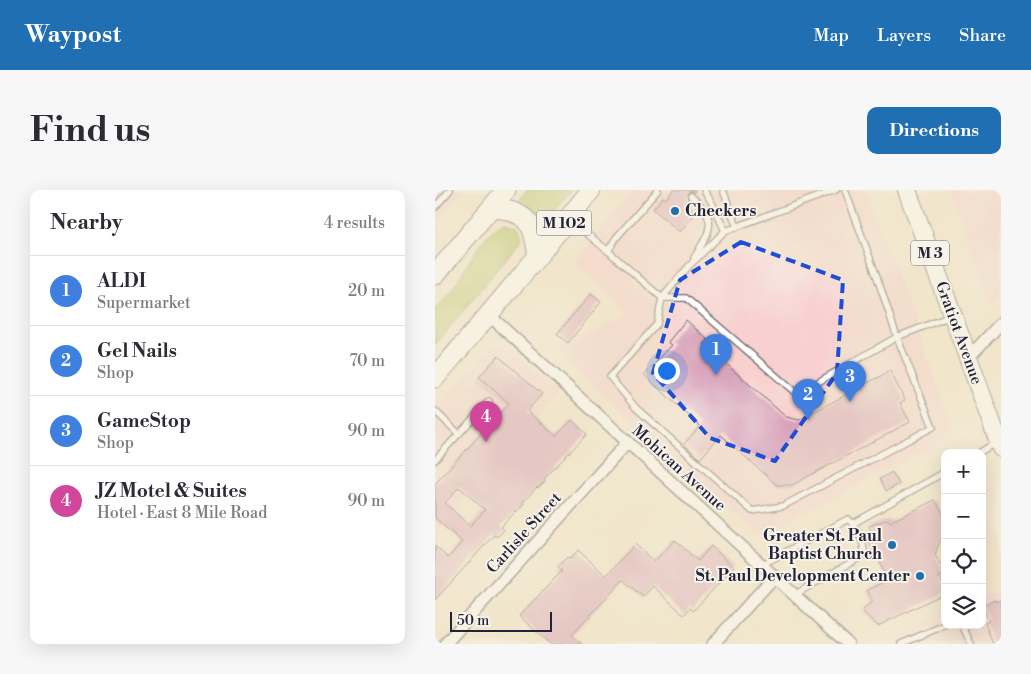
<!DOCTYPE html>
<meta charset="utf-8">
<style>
:root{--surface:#fff;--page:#f7f7f7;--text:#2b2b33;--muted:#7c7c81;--line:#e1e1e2;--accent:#1f6fb2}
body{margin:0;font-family:"Libre Bodoni",serif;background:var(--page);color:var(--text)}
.controls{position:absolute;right:15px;bottom:15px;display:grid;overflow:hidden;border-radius:10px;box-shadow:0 5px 20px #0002}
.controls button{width:45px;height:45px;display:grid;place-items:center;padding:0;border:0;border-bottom:1px solid var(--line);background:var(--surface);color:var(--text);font:25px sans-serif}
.scale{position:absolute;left:15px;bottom:12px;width:102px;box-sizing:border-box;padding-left:5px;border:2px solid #22223b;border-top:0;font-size:14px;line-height:18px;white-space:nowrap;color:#22223b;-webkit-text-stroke:4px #f7f3e8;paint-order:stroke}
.you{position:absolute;left:231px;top:180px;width:18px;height:18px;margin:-12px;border:4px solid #fff;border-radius:50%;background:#1a73e8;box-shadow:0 0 0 8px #1a73e833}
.badge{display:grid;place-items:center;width:32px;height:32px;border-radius:50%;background:var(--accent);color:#fff;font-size:16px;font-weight:700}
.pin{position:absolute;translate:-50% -41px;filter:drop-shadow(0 1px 2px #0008)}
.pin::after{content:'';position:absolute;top:26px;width:18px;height:15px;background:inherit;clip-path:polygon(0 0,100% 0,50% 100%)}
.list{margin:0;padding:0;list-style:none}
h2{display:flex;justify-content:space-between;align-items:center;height:65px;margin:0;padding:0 20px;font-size:21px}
h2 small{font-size:16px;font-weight:400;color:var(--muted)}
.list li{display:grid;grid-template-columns:32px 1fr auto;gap:15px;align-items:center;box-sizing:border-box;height:70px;padding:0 20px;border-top:1px solid var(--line)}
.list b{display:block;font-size:19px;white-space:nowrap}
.list p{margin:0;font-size:16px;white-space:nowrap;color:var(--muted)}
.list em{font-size:16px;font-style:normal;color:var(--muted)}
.icon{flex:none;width:28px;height:28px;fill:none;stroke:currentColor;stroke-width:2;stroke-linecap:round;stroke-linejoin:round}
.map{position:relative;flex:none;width:566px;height:454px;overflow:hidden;border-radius:10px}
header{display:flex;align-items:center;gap:30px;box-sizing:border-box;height:70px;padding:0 25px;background:var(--accent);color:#fff}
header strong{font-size:24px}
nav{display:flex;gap:28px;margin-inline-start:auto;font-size:18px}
.intro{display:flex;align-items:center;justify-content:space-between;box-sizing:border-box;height:120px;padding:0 30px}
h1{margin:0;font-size:35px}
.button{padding:12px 22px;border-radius:10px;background:var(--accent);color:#fff;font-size:18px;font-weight:700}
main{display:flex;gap:30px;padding:0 30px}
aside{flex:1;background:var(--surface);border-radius:10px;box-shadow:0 5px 20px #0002}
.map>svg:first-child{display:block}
.built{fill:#f7d0cf}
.green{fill:#b8c86a;stroke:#6d7552}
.building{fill:#d8a2bb;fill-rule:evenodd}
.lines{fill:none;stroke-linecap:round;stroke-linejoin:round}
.service-casing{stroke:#6a666d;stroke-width:8}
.minor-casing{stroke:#6a666d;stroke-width:14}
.primary-casing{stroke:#6a666d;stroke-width:20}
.trunk-casing{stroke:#6a666d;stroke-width:21}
.service{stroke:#fff;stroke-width:5.5}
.minor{stroke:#fff;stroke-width:11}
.primary{stroke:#fff;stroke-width:18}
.trunk{stroke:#fff;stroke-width:19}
.marked{fill:none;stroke:#1d4ed8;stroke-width:4;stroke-dasharray:10 6;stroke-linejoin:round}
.poi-dot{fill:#1f6fb2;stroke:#f7f3e8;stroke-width:2}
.labels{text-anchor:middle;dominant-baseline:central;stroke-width:4;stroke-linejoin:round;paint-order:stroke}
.shield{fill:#f7f3e8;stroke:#62616f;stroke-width:1}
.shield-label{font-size:15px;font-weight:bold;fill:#22223b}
.poi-label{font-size:16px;font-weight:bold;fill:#22223b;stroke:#f7f3e8;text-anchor:end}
.street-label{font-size:16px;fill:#22223b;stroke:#f7f3e8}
</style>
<header>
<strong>Waypost</strong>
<nav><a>Map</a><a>Layers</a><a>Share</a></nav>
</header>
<div class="intro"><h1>Find us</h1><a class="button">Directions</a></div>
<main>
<aside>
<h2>Nearby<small>4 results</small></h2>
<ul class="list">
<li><span class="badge" style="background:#3f7fe0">1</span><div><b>ALDI</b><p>Supermarket</p></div><em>20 m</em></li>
<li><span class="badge" style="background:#3f7fe0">2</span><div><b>Gel Nails</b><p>Shop</p></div><em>70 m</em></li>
<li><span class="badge" style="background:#3f7fe0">3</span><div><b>GameStop</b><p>Shop</p></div><em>90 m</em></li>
<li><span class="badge" style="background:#d1479c">4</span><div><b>JZ Motel &amp; Suites</b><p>Hotel · East 8 Mile Road</p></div><em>90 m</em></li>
</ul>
</aside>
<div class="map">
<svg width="566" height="454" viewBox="0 0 566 454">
<rect width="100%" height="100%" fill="#f7f3e8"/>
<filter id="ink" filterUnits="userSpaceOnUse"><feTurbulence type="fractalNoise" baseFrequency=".02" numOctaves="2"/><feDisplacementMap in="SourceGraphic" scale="10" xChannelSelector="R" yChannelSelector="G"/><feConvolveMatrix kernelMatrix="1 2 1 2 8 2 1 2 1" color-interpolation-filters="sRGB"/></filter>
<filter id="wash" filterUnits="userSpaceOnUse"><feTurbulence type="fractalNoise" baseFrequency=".0096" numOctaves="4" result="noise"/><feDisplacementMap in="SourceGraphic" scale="20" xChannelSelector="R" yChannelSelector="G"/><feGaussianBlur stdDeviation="1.12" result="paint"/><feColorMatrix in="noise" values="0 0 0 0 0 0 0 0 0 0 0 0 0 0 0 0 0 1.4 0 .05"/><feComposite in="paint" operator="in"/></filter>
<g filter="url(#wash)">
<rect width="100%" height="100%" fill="#f1e5cb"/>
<path class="built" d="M0 0H29L0 35Z
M198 0H430L521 243 324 347 121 162 194 123 139 72Z
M516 0H566V103L556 113Z
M66 154 72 157 125 203 0 341V221L56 157Z
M566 399V454L442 453 510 423V435H547V407Z"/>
<path class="green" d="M92 0H136L106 35 99 24 84 13 83 11Z
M70 32 81 35 86 44V50L0 155V120C6 113 13 107 18 99 29 81 51 39 70 32Z"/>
<g id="blocks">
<path class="building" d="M238 0H261L259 2 255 1 252 3 253 9 250 13 261 23 245 42 218 19 228 7 231 9Z
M156 104 166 112 133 153 122 144Z
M251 130 273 150 269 154 351 227 364 230 455 181 470 210 465 213 475 232 357 295H342L286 245 265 269 249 254 265 236 209 185 237 155 233 152Z
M63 166 107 204 92 221 121 246 137 230 152 244 109 289 110 291 103 298 102 297 87 313 89 314 82 322 81 321 66 337 69 340 62 347 59 345 0 410V356L13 368 27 352 0 328V294L74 213 44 187ZM24 297 50 320 35 336 10 313Z
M457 282 464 294 451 301 445 289Z
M500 310 510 327V338L500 365 510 384 504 387 510 398V403L443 436 427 421 437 411 432 400 453 390 431 346 437 343 434 336 453 329 455 332Z
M240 350 263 371 276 356 299 377 258 421 255 418 249 425 218 396 208 407 188 390 137 445 147 454H115L84 426 127 381 123 377 132 367 135 369 143 360 171 386 200 354 219 372Z
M560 410 561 412 566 410V454H558L550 433 554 431 547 415Z"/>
</g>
</g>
<g filter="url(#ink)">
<use href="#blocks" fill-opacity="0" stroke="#6a666d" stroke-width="1"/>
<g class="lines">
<defs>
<path id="service" d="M269 0 277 13 290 41
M288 0 302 37
M256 6C284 31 276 39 259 68
M0 17 15 0
M135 30 173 61 181 48 223 0
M173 61 227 108 222 134 175 187 201 218 317 321 348 316 498 237 462 147 442 87 410 0
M227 108H251L362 204 462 147 516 126
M227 108 254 76 290 41 401 0
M0 221 24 244
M544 263 561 252
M0 270 54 211
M419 333 510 282
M326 375 413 329C422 336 430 354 429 365L359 405
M527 435 536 454
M466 454 510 435"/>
<path id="minor" d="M54 125 413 454
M533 168 566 133
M10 454 192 253
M278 454 339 387"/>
<path id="primary" d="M472 0 566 258"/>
<path id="trunk" d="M57 17C95 24 97 30 103 66
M0 85 71 0
M0 188 103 66 156 0"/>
</defs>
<use href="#service" class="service-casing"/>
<use href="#minor" class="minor-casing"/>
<use href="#primary" class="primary-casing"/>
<use href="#trunk" class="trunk-casing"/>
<use href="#service" class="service"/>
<use href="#minor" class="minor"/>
<use href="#primary" class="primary"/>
<use href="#trunk" class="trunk"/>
</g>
</g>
<path d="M0 0H566V454H0ZM306 52 408 90 402 183 340 271 275 248 218 183 245 90Z" fill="#f1e5cb" fill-opacity=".55" fill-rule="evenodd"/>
<path class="marked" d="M306 52 408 90 402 183 340 271 275 248 218 183 245 90Z"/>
<g class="poi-dot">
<circle cx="240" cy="21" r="5"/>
<circle cx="457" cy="355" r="5"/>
<circle cx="485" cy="386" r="5"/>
</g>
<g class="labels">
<g class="shield">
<rect x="101.5" y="20.5" width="55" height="25" rx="4"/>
<rect x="476" y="50.5" width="38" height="25" rx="4"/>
</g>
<g class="shield-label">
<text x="129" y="33">M 102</text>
<text x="495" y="63">M 3</text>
</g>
<g class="poi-label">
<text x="250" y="21" text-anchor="start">Checkers</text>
<text x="447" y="346">Greater St. Paul<tspan x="447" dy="18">Baptist Church</tspan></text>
<text x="475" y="386">St. Paul Development Center</text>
</g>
<g class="street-label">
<text transform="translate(524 143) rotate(70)">Gratiot Avenue</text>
<text transform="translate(244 278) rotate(42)">Mohican Avenue</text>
<text transform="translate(89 343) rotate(-48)">Carlisle Street</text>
</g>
</g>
</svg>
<div class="controls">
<button>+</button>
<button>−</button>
<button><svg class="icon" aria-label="locate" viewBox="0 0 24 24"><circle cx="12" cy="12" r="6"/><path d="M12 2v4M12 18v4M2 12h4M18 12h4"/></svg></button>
<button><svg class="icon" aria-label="layers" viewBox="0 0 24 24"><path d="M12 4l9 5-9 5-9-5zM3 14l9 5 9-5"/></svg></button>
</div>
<div class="scale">50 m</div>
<div class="you"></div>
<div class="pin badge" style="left:281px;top:185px;background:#3f7fe0">1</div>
<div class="pin badge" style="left:373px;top:230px;background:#3f7fe0">2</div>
<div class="pin badge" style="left:415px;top:212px;background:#3f7fe0">3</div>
<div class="pin badge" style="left:51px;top:252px;background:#d1479c">4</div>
</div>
</main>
